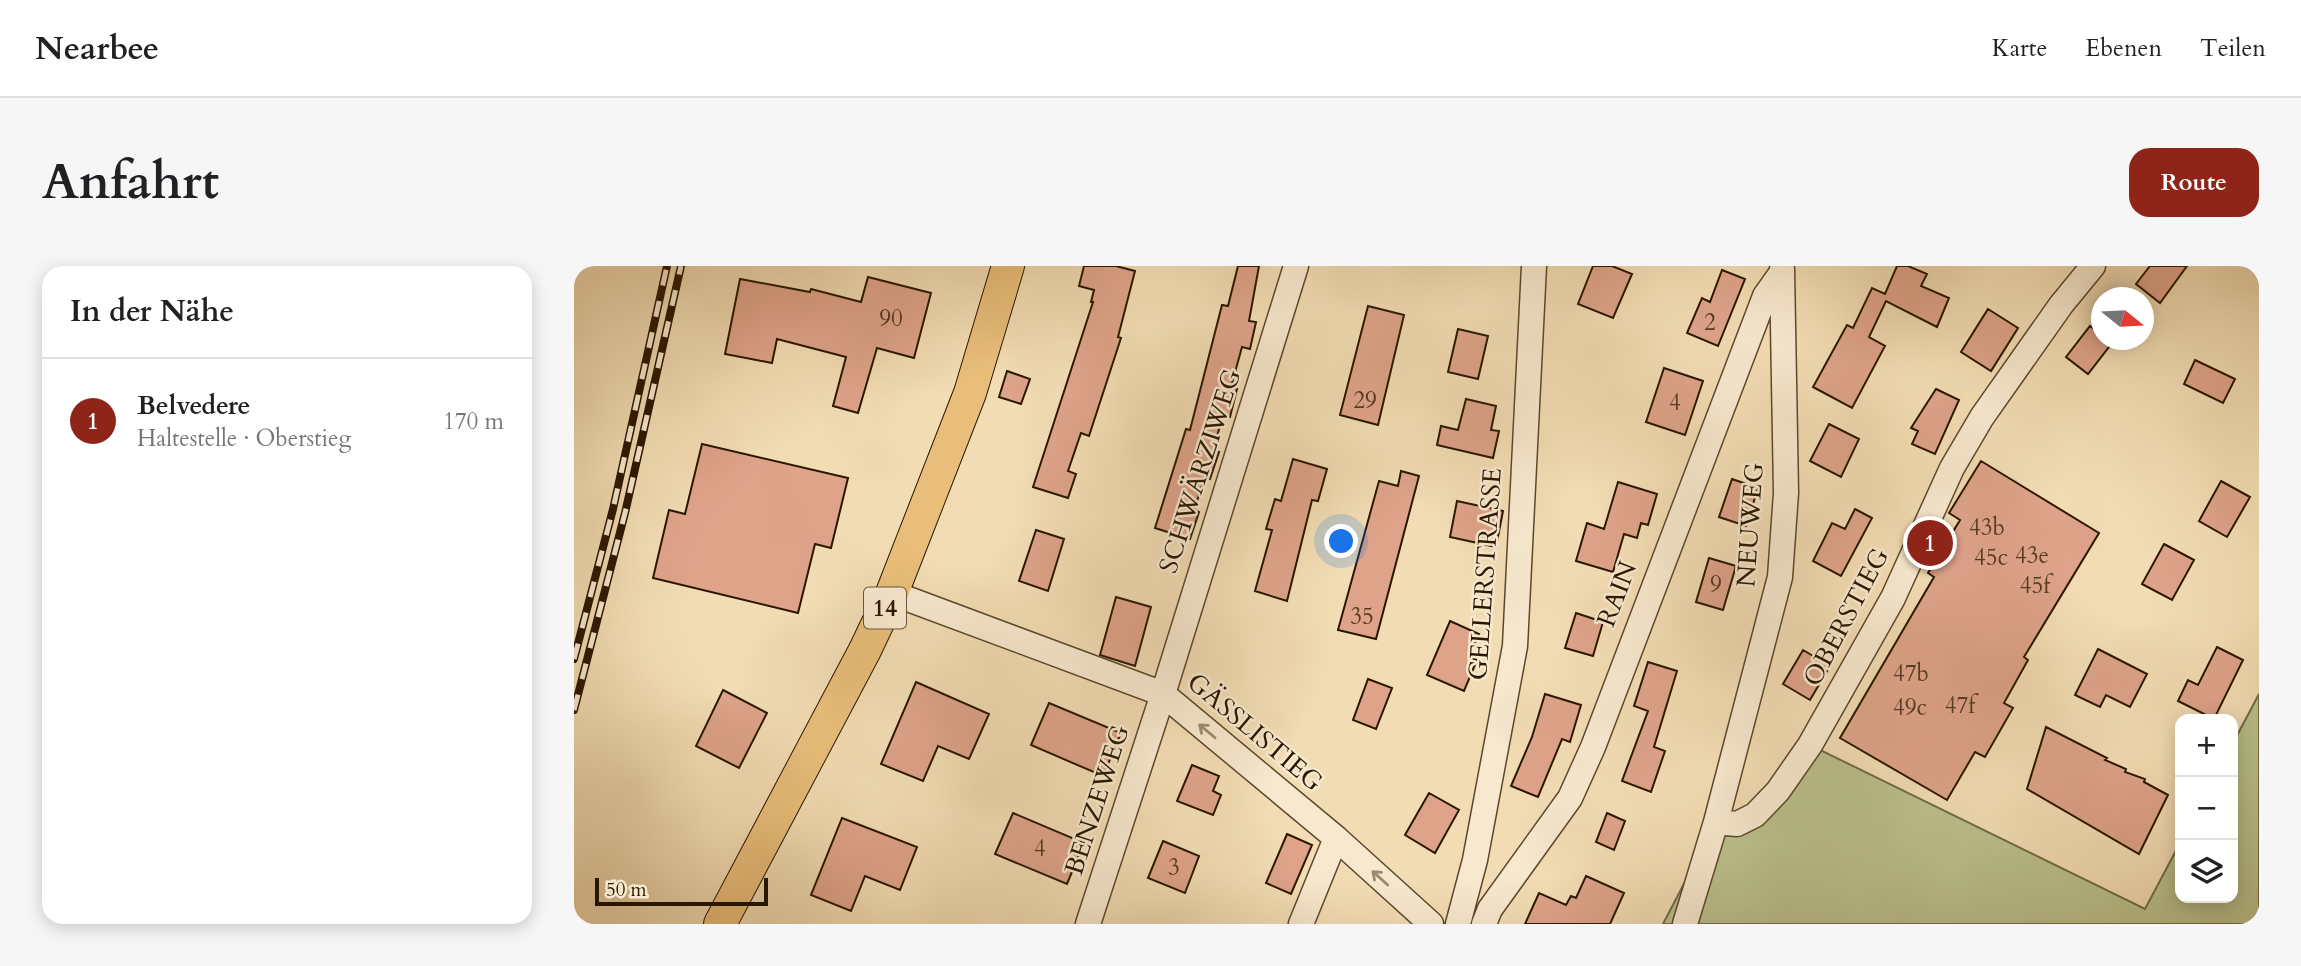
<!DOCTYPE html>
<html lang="de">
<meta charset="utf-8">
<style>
:root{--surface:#fff;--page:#f6f6f6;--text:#202124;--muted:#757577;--line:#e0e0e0;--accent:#8f2418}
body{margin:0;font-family:Cardo,serif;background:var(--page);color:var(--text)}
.controls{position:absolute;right:21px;bottom:21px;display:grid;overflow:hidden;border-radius:14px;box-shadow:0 4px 18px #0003}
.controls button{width:63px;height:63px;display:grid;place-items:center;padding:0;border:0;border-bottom:2px solid var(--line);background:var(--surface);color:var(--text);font:35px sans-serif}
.compass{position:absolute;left:1517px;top:21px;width:63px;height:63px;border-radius:50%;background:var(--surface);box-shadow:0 4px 18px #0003;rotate:108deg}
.scale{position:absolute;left:21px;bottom:18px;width:173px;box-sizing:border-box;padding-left:7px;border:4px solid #2a1700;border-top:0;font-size:19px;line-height:24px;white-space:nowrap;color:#2a1700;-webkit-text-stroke:5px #f7e8ce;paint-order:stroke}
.you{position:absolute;left:768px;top:276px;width:24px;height:24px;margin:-18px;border:5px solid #fff;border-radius:50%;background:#1a73e8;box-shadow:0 0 0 10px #1a73e833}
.badge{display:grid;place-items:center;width:46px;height:46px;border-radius:50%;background:var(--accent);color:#fff;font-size:23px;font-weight:700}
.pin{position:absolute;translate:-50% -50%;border:4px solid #fff;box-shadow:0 2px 7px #0006}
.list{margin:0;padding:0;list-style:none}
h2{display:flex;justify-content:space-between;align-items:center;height:91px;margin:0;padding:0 28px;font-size:30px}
h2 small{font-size:23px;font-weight:400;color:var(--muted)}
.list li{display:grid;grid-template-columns:46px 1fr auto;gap:21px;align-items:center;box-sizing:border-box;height:126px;padding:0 28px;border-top:2px solid var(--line)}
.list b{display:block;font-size:26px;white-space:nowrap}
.list p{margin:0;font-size:23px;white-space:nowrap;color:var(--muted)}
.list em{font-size:23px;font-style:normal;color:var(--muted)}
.icon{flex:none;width:38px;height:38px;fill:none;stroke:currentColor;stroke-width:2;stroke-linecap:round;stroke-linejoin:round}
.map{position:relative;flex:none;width:1685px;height:658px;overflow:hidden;border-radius:21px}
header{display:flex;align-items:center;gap:42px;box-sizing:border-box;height:98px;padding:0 35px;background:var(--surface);border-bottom:2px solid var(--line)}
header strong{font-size:33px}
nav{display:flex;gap:38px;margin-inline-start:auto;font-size:24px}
.intro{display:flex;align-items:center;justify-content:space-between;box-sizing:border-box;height:168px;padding:0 42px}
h1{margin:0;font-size:49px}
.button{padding:18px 32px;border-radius:21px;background:var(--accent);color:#fff;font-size:24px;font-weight:700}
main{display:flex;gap:42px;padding:0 42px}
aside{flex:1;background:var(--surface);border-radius:21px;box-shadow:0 4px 18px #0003}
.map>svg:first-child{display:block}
.green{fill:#bac08c;stroke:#726c46;stroke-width:2}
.building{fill:#dea389;stroke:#2a1700;stroke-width:2}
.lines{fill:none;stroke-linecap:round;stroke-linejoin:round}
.minor-casing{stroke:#5c482d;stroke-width:27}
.major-casing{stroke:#2a1700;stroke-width:34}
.minor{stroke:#f7e8ce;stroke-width:24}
.major{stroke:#e9be7a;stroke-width:32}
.rail-casing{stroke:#2a1700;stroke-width:8}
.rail{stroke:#f7e8ce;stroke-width:5;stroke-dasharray:16;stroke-linecap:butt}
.oneway{stroke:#9b8a71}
.labels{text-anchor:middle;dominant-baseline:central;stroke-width:5;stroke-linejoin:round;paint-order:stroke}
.number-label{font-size:23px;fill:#573a22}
.shield{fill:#f7e8ce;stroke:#68563e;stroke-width:2}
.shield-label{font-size:24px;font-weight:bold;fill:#2a1700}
.street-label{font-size:26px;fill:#2a1700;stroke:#f7e8ce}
</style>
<header>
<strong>Nearbee</strong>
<nav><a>Karte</a><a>Ebenen</a><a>Teilen</a></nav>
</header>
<div class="intro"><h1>Anfahrt</h1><a class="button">Route</a></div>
<main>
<aside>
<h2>In der Nähe<small></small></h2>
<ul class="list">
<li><span class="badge">1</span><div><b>Belvedere</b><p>Haltestelle · Oberstieg</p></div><em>170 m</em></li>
</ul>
</aside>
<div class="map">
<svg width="1685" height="658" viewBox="0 0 1685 658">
<rect width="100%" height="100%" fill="#f2dcb3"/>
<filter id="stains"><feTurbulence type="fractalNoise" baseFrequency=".00286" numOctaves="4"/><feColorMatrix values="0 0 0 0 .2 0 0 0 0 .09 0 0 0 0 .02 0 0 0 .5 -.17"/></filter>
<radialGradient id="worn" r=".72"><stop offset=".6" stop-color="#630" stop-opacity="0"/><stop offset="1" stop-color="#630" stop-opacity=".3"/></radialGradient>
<path class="green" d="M1685 428V658H1089L1142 556 1163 558 1236 479 1571 643 1606 577V632H1659V477Z"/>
<path class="building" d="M510 0H542L561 5 544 71 547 72 515 170 507 167 494 205 502 208 494 232 459 221 519 36H517L520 24 505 20Z
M664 0H685L675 55 682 56 676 83 668 81 657 121 663 123 656 151 649 149 639 185 645 186 636 213 631 211 620 244 625 246 616 273 581 262 612 163 616 164 648 39 654 40Z
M1019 0H1038L1058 8 1039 52 1004 38Z
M1323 0H1334L1353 8 1347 20 1375 32 1363 61 1312 35 1295 71 1311 80 1278 142 1239 121 1273 59 1279 62 1298 22 1311 28Z
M1576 0H1613L1586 37 1562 18Z
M1148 4 1171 13 1144 80 1113 67 1128 32 1136 36Z
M294 11 357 27 340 92 303 82 284 147 259 140 272 91 203 73 198 97 151 88 166 13 236 26 237 23 287 36Z
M794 40 830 49 804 159 766 149Z
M1414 43 1444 62 1417 105 1387 86Z
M1516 60 1528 69V74L1538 77 1514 108 1492 91Z
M884 63 914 70 904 113 874 106Z
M1621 94 1661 113 1649 137 1610 118Z
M1090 102 1129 115 1111 169 1072 156Z
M433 105 456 113 447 138 425 131Z
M1362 123 1385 134 1361 188 1338 178 1344 165 1337 162Z
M892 133 922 140 917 164 925 165 919 192 863 179 867 160 884 164Z
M1255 158 1285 173 1267 211 1236 195Z
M128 178 274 212 257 282 241 278 224 347 79 312 95 244 111 248Z
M719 193 753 203 744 235 738 234 713 335 681 325 698 264 692 263 701 233 707 235Z
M1407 195 1525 267 1450 391 1454 394 1430 437 1439 442 1411 491 1401 486 1373 534 1266 472 1360 311 1354 307 1386 254 1375 247Z
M827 205 845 210 802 373 764 364 805 215 824 220Z
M1158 213 1184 222 1172 260 1145 251Z
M1647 215 1676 231 1653 271 1625 255Z
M1044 216 1083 228 1074 259 1067 257 1063 272 1050 268 1039 306 1002 295 1013 257 1030 263Z
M883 235 929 245 922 281 876 271Z
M1281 243 1298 252 1267 310 1239 295 1258 257 1271 263Z
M462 264 490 273 474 325 445 315Z
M1590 278 1620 294 1598 334 1568 318Z
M1135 292 1162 300 1149 344 1122 336Z
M542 331 577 341 561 400 526 389Z
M1002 347 1029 356 1019 390 991 382Z
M876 355 905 368 895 391 903 394 890 425 853 409Z
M1643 381 1669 394 1640 453 1604 435 1614 414 1624 419Z
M1524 383 1573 408 1556 441 1532 429 1526 441 1501 429Z
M1229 384 1256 400 1236 434 1209 418Z
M1074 396 1103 405 1080 481 1091 485 1077 526 1048 515 1074 445 1060 440Z
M794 413 818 422 802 463 779 454Z
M342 416 415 448 395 493 364 480 349 515 307 498Z
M149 424 193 447 165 502 122 480Z
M971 428 1007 439 996 476 988 473 964 531 937 520 958 471Z
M475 437 547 467 529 510 457 479Z
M1472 461 1533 492 1531 494 1552 503 1551 506 1571 513 1570 516 1594 529 1565 588 1453 523Z
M618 499 645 510 639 525 647 529 639 549 603 535Z
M855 527 885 544 861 587 831 569Z
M439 547 510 577 493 618 421 588Z
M1033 547 1051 555 1040 584 1022 576Z
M268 552 343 581 326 624 291 610 277 645 237 629Z
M713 568 738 579 717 628 692 617Z
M589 575 625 590 611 627 574 612Z
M1012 610 1050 627 1036 658H951L965 627 992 639 997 630 1002 632Z"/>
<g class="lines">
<defs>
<path id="minor" d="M318 327 589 428 762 572 857 658
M1142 556 1163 558 1181 549 1204 525 1236 479 1319 332 1378 202 1408 151 1487 39 1519 0
M514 658 589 428 722 0
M727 658 762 572
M884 658 901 594 941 380 960 0
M910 658 916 643 996 532 1019 481 1191 30 1208 6
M1111 658 1142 556 1206 311 1212 227 1208 3"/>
<path id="major" d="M146 658 291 384 318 327 396 127 434 0"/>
</defs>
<use href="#minor" class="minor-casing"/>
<use href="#major" class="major-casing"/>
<use href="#minor" class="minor"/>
<use href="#major" class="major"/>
<defs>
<path id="rail" d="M0 393 39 243 93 0
M0 444 51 247 107 0"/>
</defs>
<use href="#rail" class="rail-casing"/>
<use href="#rail" class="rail"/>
</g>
<defs><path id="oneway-shaft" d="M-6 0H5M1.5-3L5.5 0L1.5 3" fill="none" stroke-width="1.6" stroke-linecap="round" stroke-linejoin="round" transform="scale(1.75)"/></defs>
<g class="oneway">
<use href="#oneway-shaft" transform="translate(633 465) rotate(-140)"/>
<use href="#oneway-shaft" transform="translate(806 612) rotate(-138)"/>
</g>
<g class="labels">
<g class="number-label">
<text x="317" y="52">90</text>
<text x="1136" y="56">2</text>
<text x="791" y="134">29</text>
<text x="1101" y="136">4</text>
<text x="1413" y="261">43b</text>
<text x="1458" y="289">43e</text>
<text x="1417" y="291">45c</text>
<text x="1142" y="318">9</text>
<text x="1461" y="319">45f</text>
<text x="788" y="350">35</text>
<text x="1337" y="407">47b</text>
<text x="1386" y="439">47f</text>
<text x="1336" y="441">49c</text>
<text x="466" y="582">4</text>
<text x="600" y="601">3</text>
</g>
<rect class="shield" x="290" y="321.5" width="42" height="41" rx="5"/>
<g class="shield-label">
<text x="311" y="342">14</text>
</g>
<g class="street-label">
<text transform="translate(626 205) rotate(-72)">SCHWÄRZIWEG</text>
<text transform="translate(1176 259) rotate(-86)">NEUWEG</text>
<text transform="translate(911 308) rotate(-86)">GELLERSTRASSE</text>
<text transform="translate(1043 328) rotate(-69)">RAIN</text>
<text transform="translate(1272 351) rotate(-62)">OBERSTIEG</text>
<text transform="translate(681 466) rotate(40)">GÄSSLISTIEG</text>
<text transform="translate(523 534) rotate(-72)">BENZEWEG</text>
</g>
</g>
<rect width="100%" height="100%" filter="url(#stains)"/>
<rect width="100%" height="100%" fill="url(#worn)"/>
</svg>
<div class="controls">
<button>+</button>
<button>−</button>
<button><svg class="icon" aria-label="layers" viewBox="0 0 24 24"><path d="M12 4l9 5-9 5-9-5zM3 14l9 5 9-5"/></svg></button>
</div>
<svg class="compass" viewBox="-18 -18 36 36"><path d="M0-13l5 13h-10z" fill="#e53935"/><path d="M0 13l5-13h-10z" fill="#757577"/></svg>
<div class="scale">50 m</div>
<div class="you"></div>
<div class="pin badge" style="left:1356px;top:277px">1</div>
</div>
</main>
